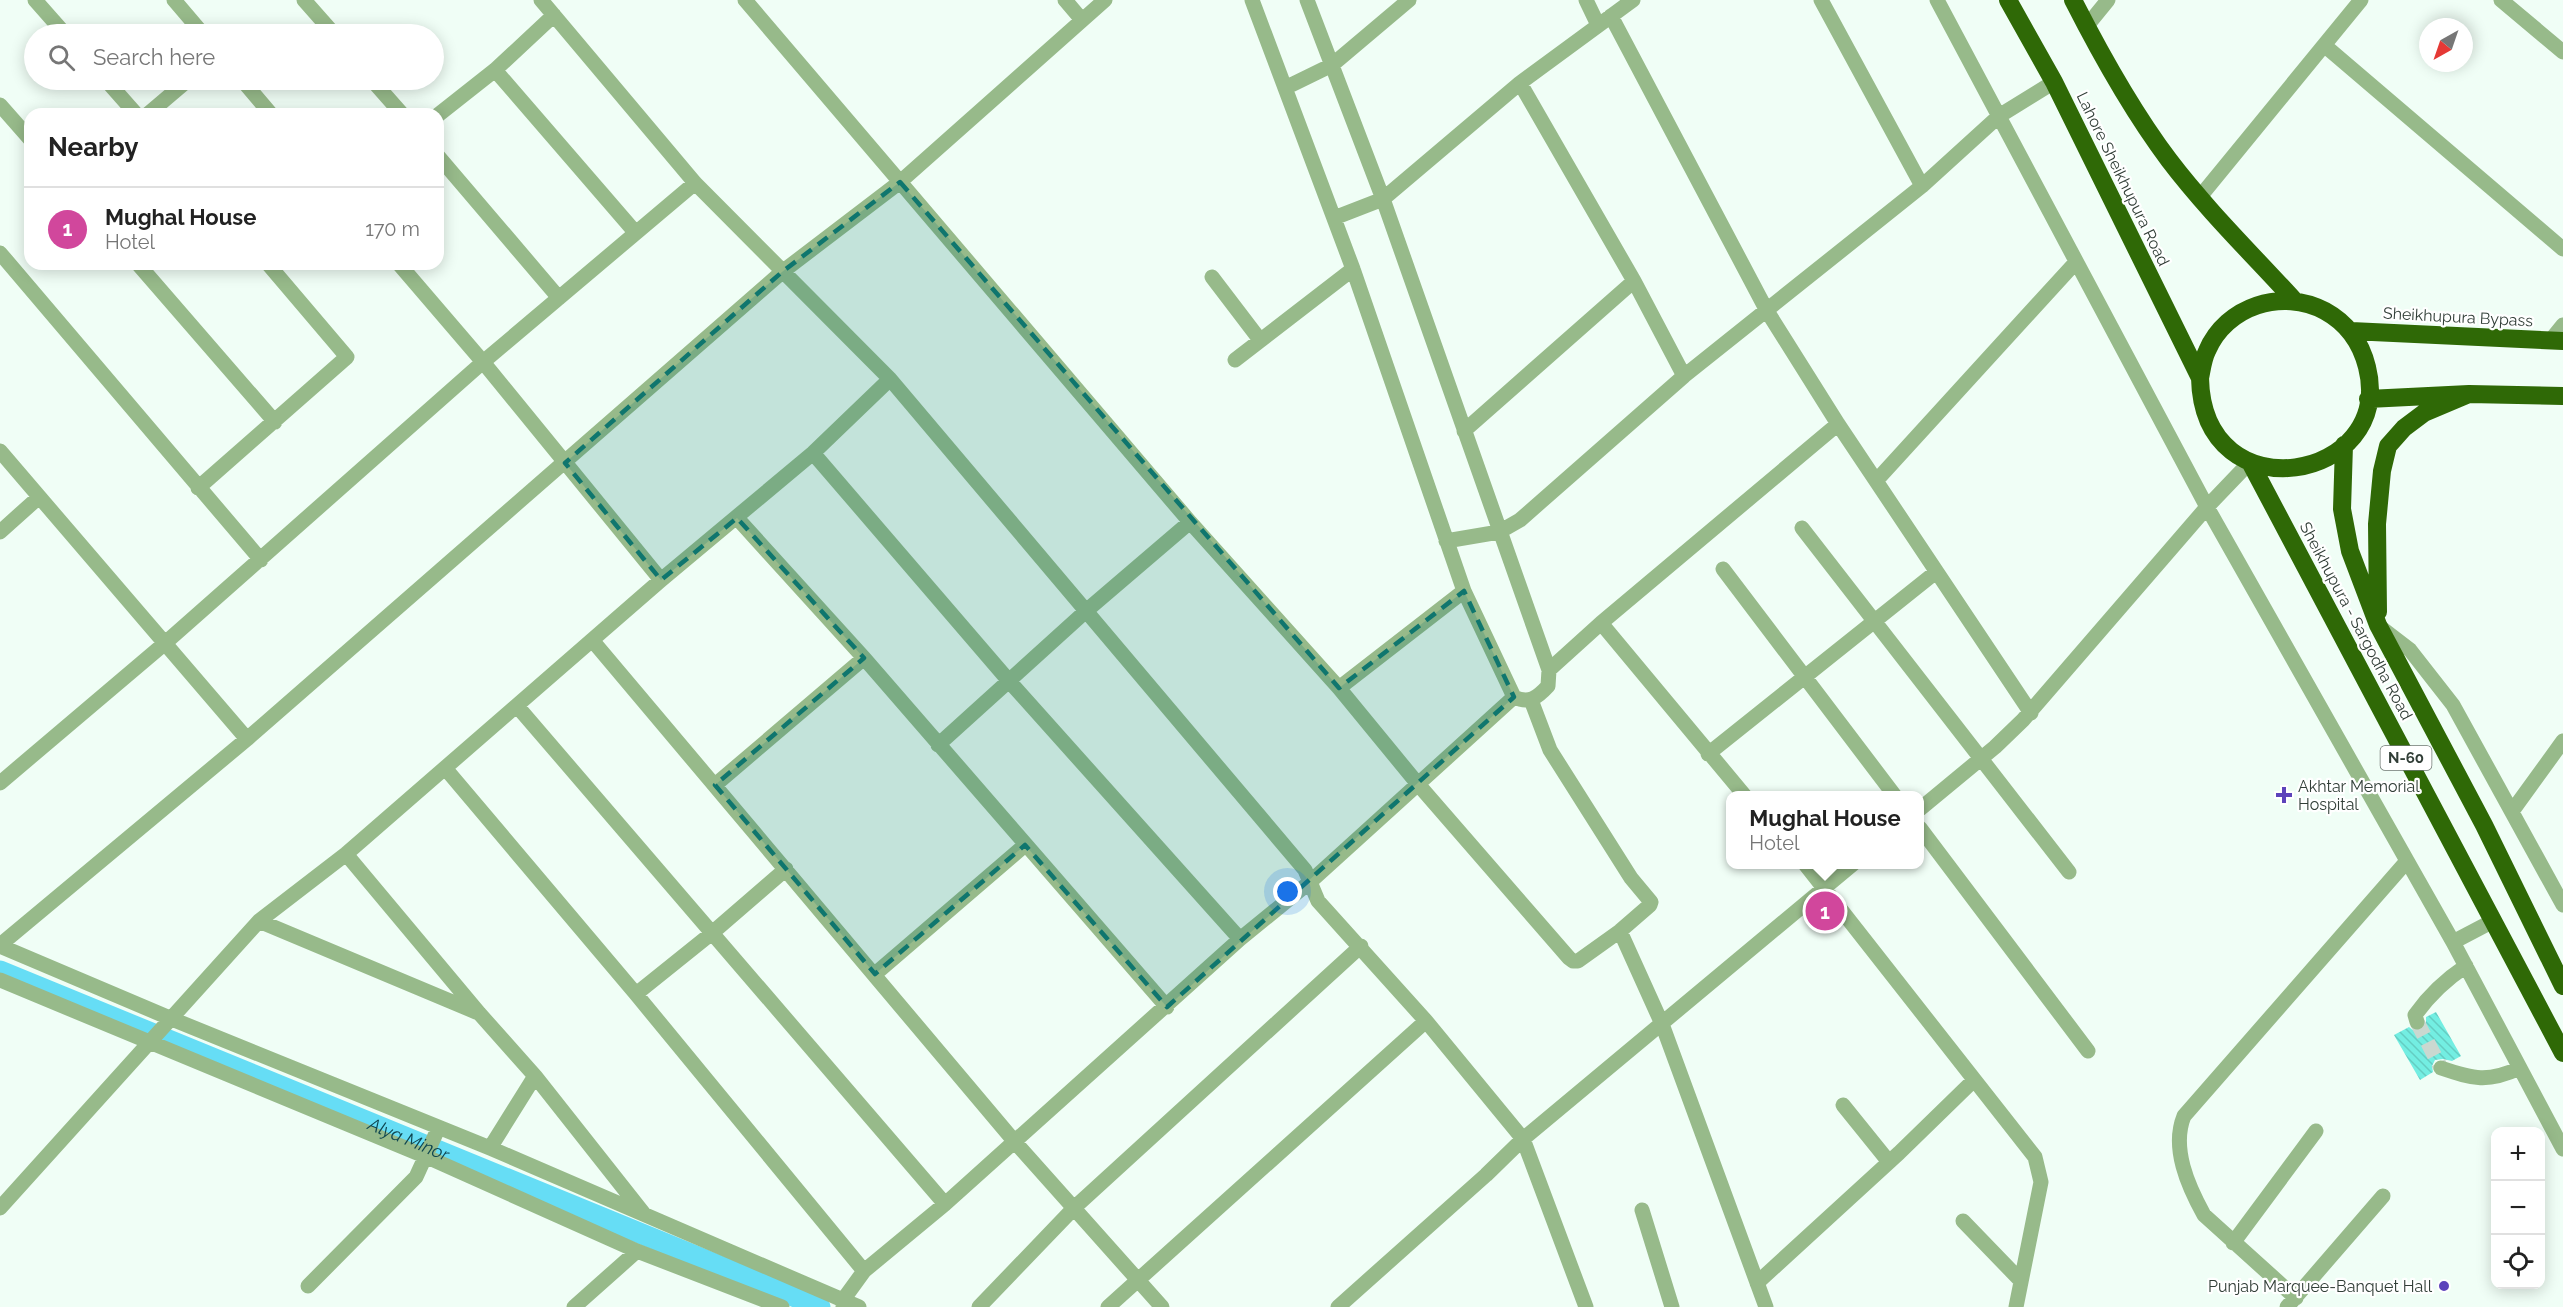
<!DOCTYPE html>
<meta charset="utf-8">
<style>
:root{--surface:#fff;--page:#f6f6f6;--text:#222;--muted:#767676;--line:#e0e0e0;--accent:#2563eb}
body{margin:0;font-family:Raleway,sans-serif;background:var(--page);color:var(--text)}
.controls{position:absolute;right:18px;bottom:18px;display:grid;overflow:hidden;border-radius:12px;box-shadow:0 3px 15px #0003}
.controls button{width:54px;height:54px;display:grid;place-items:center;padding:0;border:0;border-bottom:2px solid var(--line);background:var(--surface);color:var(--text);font:30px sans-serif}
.compass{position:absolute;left:2419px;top:18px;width:54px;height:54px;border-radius:50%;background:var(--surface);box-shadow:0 3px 15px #0003;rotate:220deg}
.you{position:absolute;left:1288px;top:892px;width:21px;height:21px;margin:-15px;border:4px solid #fff;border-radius:50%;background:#1a73e8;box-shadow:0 0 0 9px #1a73e833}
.badge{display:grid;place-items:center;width:39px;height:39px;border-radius:50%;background:var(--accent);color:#fff;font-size:20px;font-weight:700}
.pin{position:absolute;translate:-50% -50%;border:3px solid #fff;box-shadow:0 2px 6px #0006}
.popup{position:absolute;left:1726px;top:791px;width:198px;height:78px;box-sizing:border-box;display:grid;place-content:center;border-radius:12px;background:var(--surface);filter:drop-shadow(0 2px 4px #0005);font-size:20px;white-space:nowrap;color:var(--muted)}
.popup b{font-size:22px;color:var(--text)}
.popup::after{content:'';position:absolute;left:50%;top:100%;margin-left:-12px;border:12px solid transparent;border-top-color:var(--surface)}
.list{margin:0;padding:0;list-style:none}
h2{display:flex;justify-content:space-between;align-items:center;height:78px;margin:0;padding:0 24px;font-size:26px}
h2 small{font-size:20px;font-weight:400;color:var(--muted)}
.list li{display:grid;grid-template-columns:39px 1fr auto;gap:18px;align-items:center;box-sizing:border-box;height:84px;padding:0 24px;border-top:2px solid var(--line)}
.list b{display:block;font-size:22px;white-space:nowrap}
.list p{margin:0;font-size:20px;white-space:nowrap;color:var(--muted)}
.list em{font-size:20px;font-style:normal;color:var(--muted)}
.icon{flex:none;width:33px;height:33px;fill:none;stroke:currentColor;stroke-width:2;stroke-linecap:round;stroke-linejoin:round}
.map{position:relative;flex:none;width:2563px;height:1307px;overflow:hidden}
.search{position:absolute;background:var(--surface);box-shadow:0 3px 15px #0003;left:24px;top:24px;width:420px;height:66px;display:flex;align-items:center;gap:15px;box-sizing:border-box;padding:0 21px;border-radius:33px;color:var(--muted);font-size:22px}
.panel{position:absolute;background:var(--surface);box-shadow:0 3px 15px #0003;left:24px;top:108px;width:420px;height:162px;border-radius:18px}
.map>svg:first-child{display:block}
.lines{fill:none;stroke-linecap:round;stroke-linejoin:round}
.canal{stroke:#66ddf5;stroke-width:21}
.building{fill:url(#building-back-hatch)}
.minor-tunnel{stroke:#cad8d0;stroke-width:15;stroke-dasharray:15 8;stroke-linecap:butt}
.minor{stroke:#97ba8a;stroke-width:15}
.highway{stroke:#2f6906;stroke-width:18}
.marked{fill:#0f766e;fill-opacity:0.2;stroke:#0f766e;stroke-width:4.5;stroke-dasharray:12 8;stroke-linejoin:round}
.poi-dot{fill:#5d43bb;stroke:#fff;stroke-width:2}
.labels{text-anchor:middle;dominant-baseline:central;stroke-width:4.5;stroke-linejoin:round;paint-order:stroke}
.shield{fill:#fff;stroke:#6f7873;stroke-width:1.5}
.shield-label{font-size:15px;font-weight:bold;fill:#313e37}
.street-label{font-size:16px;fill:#313e37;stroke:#fff}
.poi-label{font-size:16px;fill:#313e37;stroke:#fff;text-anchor:start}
.water-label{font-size:18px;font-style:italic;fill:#0f4650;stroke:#fff}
</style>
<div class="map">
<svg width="2563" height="1307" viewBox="0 0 2563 1307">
<defs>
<pattern id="building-back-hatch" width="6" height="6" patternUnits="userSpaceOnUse" patternTransform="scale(1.5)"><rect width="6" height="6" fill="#73eee2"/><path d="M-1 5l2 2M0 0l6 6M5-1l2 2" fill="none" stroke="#64cdc2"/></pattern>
</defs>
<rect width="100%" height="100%" fill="#f0fef6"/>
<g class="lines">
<path class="canal" id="s1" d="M0 971 820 1307"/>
</g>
<path class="building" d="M2436 1012 2461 1056 2452 1061 2443 1059 2435 1060 2432 1066 2433 1072 2420 1080 2394 1035 2409 1027 2414 1031H2420L2426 1025V1017Z"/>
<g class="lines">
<path class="minor-tunnel" d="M2417 1022 2441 1068"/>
<path class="minor" d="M35 0 65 34
M174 0 203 34
M304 0 334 34
M541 0 695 183 890 379 1305 870 1318 901 1426 1021 1523 1139 1586 1307
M745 0 1190 522 1339 688 1417 783 1569 958 1573 961H1578L1620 931 1650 905 1651 902 1631 878 1550 750 1531 700
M1065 0 1082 20
M1252 0 1353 269 1464 591 1514 697C1529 704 1537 698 1548 686L1549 670 1383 199 1307 0
M1586 0 1598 25
M1821 0 1922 186
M1937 0 2207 507 2453 942 2563 1149
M2501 0 2563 52
M1611 16 1767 311 1838 424 2031 713
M2086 27 2108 0
M2324 45 2563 249
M495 70 635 232
M106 80 136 114
M242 80 271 114
M372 80 402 114
M1520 83 1634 281 1684 376
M1287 87 1332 65 1409 0
M0 105 30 139
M148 114 188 80
M438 115 495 70 554 15
M438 156 559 298
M2199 198 2361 0
M1334 218 1383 199 1520 83 1633 0
M0 253 261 560
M138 264 275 422
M399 264 483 362 661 580
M1212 277 1260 340
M2550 341 2563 325
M1235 360 1353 269
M1464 431 1634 281
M0 451 247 739
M813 453 1009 681 1240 939
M1876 481 2076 262
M198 488 347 357 268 264
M737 518 864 658 1167 1007
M1802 528 2069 872
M0 532 39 497
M1446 541 1499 532 1520 520 1684 376 1922 186 1999 116 2054 82
M1723 569 1895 796
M1601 623 1745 796
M2380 627 2410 650 2453 705 2563 905
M592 640 1014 1141 1162 1307
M1549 670 1601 623 1838 424
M1339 688 1464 591
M517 706 945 1204
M938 745 1086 611 1190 522
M1708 754 1936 572
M445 768 636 994 864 1271
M0 783 164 644 483 362 695 183
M715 785 864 658
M1920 809 1995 747 2023 720 2207 507 2250 462
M2513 810 2563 741
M1920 828 2088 1051
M346 854 479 1013 535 1076 644 1214
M1805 864 2035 1157 2041 1182 2016 1307
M259 921 476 1012
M1620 931 1662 1024 1766 1307
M2453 942 2493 921
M0 945 247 739 782 272 900 182 1105 0
M0 946 172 1019 490 1148 859 1307
M875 974 1025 845
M0 980 427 1157 637 1251 782 1307
M636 994 712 933 786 869
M2417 1022 2415 1015C2430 994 2445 980 2466 966
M2441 1068C2474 1079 2487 1083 2520 1068
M1843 1105 1889 1162
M490 1148 535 1076
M0 1208 259 921 346 854 661 580 813 453 890 379
M1642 1210 1672 1307
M1963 1221 2021 1281
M2233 1243 2316 1131
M1757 1283 1899 1153 1974 1080
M308 1286 416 1177 438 1129
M2296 1298 2204 1215C2188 1186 2171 1148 2184 1116L2407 861
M574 1307 637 1251
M843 1307V1300L864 1271 945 1204 1240 939 1310 882 1514 697
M979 1307 1075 1207 1361 946
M1108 1307 1426 1021
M1338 1307 1486 1175 1523 1139 1853 864
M2287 1307 2383 1196"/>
<path class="highway" d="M2008 0 2054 82 2200 378C2203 517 2396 481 2367 367 2361 343 2347 323 2325 311 2282 288 2226 306 2207 351 2203 359 2202 369 2200 378
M2073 0C2101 55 2132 111 2169 160 2207 210 2252 254 2294 300
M2351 331 2563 341
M2368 399 2469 394 2563 396
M2344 445 2342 509 2350 551 2378 625 2484 825 2563 986
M2250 462 2563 1053
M2378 612 2377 524 2382 471 2388 446 2404 428 2424 413 2469 394"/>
</g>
<path class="marked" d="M900 182 1339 688 1464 591 1514 697 1167 1007 1025 845 875 974 715 785 864 658 737 518 661 580 565 463 782 272Z"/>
<g class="poi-dot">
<path d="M2281 786h6v6h6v6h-6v6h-6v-6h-6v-6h6z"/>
<circle cx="2444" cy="1286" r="6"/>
</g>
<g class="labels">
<rect class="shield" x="2380.5" y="746" width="51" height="24" rx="4.5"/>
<g class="shield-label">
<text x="2406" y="758">N-60</text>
</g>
<g class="street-label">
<text transform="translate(2123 179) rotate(64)">Lahore Sheikhupura Road</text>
<text transform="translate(2458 317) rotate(3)">Sheikhupura Bypass</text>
<text transform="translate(2356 621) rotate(62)">Sheikhupura - Sargodha Road</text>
</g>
<g class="poi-label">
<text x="2298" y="786">Akhtar Memorial<tspan x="2298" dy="18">Hospital</tspan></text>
<text x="2432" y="1286" text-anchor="end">Punjab Marquee-Banquet Hall</text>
</g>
<g class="water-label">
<text stroke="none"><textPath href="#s1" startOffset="442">Alya Minor</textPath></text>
</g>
</g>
</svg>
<div class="controls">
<button>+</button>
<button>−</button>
<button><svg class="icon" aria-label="locate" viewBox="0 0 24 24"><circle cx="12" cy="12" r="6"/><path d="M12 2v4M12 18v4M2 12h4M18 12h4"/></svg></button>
</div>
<svg class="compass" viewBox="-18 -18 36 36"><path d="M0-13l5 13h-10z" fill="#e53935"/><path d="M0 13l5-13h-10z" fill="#767676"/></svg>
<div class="you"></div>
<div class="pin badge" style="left:1825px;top:911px;background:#d1479c">1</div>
<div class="popup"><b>Mughal House</b>Hotel</div>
<div class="search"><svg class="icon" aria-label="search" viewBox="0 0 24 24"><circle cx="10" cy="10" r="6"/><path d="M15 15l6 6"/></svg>Search here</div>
<section class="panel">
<h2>Nearby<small></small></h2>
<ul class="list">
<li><span class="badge" style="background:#d1479c">1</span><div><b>Mughal House</b><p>Hotel</p></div><em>170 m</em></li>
</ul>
</section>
</div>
